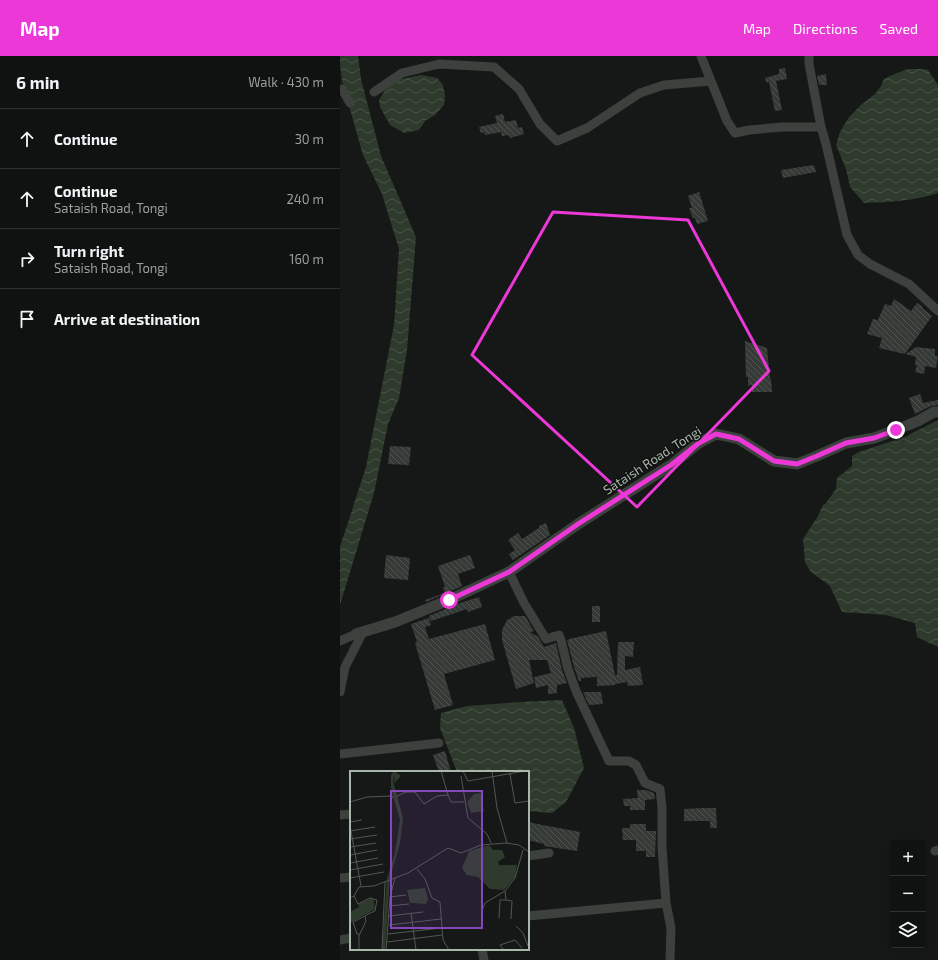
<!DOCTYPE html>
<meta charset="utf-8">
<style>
:root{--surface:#101211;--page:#191b1a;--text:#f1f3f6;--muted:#9c9e9f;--line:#303231;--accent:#ed38d8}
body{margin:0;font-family:"Exo 2",sans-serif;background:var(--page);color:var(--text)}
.controls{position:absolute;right:12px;bottom:12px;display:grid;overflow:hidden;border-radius:4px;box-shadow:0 2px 10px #0003}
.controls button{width:36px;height:36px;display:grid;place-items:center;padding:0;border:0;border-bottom:1px solid var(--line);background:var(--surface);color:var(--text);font:20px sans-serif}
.stop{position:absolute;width:12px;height:12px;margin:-9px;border:3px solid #ed38d8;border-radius:50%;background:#fff}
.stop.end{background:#ed38d8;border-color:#fff;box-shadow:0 1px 4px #0008}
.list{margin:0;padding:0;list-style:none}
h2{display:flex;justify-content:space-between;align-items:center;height:52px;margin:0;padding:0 16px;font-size:17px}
h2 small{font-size:13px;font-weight:400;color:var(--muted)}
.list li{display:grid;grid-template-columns:26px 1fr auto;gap:12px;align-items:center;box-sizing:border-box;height:60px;padding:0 16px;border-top:1px solid var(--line)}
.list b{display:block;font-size:15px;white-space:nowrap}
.list p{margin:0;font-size:13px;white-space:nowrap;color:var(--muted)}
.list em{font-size:13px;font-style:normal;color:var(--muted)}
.icon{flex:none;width:22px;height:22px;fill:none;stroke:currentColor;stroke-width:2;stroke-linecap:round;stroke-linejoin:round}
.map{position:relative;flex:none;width:598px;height:904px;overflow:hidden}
header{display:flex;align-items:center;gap:24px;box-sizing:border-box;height:56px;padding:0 20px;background:var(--accent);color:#fff}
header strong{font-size:19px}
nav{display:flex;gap:22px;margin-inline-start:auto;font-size:14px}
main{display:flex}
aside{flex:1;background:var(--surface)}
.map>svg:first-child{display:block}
.water{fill:url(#water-waves)}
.building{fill:url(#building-back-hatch)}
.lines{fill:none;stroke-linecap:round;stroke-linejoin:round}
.minor{stroke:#3c413d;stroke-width:9}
.tertiary{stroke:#3c413d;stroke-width:11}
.route{stroke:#ed38d8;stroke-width:5}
.marked{fill:none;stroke:#ed38d8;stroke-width:3;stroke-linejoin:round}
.labels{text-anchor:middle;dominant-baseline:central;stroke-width:3;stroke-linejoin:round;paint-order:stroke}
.street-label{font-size:13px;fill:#a8b7aa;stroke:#111312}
.inset-road{fill:none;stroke:#505852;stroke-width:1}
.view{fill:#8448bb;fill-opacity:0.15;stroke:#8448bb;stroke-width:2}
.inset-edge{fill:none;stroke:#a8b7aa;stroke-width:2}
</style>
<header>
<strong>Map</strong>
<nav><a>Map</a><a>Directions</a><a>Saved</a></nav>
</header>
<main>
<aside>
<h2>6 min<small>Walk · 430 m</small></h2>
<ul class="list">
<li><svg class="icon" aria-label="ahead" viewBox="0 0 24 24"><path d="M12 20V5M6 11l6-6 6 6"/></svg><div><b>Continue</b></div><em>30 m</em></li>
<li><svg class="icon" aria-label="ahead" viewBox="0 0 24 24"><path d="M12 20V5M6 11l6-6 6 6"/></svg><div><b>Continue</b><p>Sataish Road, Tongi</p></div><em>240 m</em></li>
<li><svg class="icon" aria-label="right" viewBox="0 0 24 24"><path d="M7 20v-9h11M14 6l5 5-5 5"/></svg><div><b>Turn right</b><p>Sataish Road, Tongi</p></div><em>160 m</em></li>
<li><svg class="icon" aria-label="arrive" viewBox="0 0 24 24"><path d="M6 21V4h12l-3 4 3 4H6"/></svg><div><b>Arrive at destination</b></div></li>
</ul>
</aside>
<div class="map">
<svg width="598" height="904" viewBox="0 0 598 904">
<defs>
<pattern id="water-waves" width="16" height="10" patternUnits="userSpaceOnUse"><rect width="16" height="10" fill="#2e3b2c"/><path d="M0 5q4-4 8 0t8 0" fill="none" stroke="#495548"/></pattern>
<pattern id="building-back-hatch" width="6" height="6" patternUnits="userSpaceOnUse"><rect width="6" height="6" fill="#363a37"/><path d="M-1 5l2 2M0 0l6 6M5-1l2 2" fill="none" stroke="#505451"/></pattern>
</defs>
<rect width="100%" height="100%" fill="#161817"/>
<path class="water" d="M0 0H18L21 23 41 100 76 181 67 294 59 342 48 368 34 437 0 549V491L26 411 54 269 59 193 42 138 23 99 2 25 0 9Z
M568 13H580L588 14 598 29V137C574 145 549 146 524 147L510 131 506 113 496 89 500 76 509 61 521 49 535 38 541 30 544 23 552 19Z
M81 19 97 22 103 29 105 39 104 49 95 59 85 65 79 74 64 77 50 69 40 51 39 44 45 34 52 25Z
M598 364V591L577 581 575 567 546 559 502 556 490 530 471 516 465 506 463 483 478 460 483 449 486 447 496 433 497 422 512 410V400L519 396 567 380Z
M222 644 234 672 244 712 226 746 212 757 188 755V716H117L100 672 101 657 127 650 180 646Z"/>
<path class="building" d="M445 12 447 23 436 25 442 54 435 55 429 26H426L425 22 439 18V13Z
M486 18 487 29H479L477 20Z
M163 58 165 66 176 64 178 72 182 71 184 78 170 82 169 79 162 80 161 76 145 79 144 76 141 77 139 71 157 67 155 60Z
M474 109 476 116 443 122 441 114Z
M359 136 368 165 357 168 355 162H353L349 152H352L348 140Z
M554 243 571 255 577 247 583 251 582 252 592 260 565 298 539 292 542 282 527 278 533 263 538 264 545 248 551 250Z
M405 285 427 292 430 323H431L432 336H412V329L408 330V321H406Z
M576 291 595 293V300H598L596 312 585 310 584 318 575 316 577 309H575L576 301 566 298Z
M580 338 583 347 598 344V349L591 350 575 358 569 342Z
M50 390 71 391 69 409 48 408Z
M206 467 210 479 173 504 169 498 175 494 168 484 178 477 182 483 199 472V470Z
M46 499 70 502 68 524 44 522Z
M130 499 135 512 118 518 122 530 86 546 85 544 105 537 103 531H105L98 510Z
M139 541 142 551 128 556 127 553 91 565 89 560 120 547Z
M252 550H260V566H252Z
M174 560H185L194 575 190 576 198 581 204 591 216 587 222 614 227 627 217 629V637L208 638V629L196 632 194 621 211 617 207 604H189L194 627 176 633 162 584V574L167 564Z
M89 562 91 569 85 571 89 583 145 568 155 604 104 618 113 649 95 654 75 587 77 586 71 568Z
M266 575 275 619H277L278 586H294L293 601 285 600V614L300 611 303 629 288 630 287 626 275 628V629L257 630V621L241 622V625H239L234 611 227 584H229V583Z
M243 636H261L263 648 249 649Z
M105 695 111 716H99L93 699Z
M297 734H306L314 737 315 743 305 744V754H290V750H284L283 743 298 742Z
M363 752H376L377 772H370V765H344V753Z
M188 766 203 769 240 776 237 795 204 790V788L188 784Z
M290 768H306V775H316L315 801H306V795H296V784H283L282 772H290Z"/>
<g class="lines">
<path class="minor" d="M361 0 371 25
M469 0V8L481 71 486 88 507 179 518 199 530 208 569 228 598 255
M0 33H2L10 47
M34 36 62 17 99 8 154 11 179 33 200 68 217 85 247 72 300 37 324 29 371 25 387 65 395 77 409 74 443 71H481
M169 516 184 547 206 583 219 579 221 584 228 613 236 635 269 705H289L296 709 305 727 320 733 322 751V791L326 847 331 872 330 904
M0 585 16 578
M0 636 5 611 23 576
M0 698 99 687
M0 759 11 758
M595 795 598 794
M188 800 209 797
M0 822 11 821
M188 860 326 847
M0 884 11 882
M142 893 144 904"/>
<path class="tertiary" d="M16 578 55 566 109 544 169 516 238 468 331 409 359 387 376 378 399 383 434 405 457 408 477 400 506 387 534 382 556 374 578 365 594 356H598"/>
</g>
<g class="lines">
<path class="route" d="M109 544 169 516 238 468 331 409 359 387 376 378 399 383 434 405 457 408 477 400 506 387 534 382 556 374"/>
</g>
<path class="marked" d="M213 156 348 164 429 315 297 451 132 299Z"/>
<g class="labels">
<g class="street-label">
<text transform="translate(312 404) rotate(-33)">Sataish Road, Tongi</text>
</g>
</g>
<g transform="translate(10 715)">
<rect width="179" height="179" fill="#161817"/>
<path d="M44 0 51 5 44 12 45 3 43 10 53 47 50 72 40 107 35 179H32L37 107 45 82 50 49 41 17V4ZM131 22 134 40 121 42 117 31 124 23ZM139 74 143 79H152L155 86 148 91 149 94H167L165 106 154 119 140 118 128 106 117 104 112 97 119 80ZM75 117 78 128 76 133 60 132 57 119ZM23 127 25 138 0 152V141L9 136 8 133Z" fill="#2e3b2c"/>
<path class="inset-road" d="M91 0 98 24M113 0 118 10 175 0M142 0 147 37 157 72M160 3 165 32 179 30M111 5 118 47 137 63 141 72M47 25 56 21H65L74 33 87 25 98 24 101 31H114M0 31 17 26 42 25 43 27M0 51 12 49M0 55 11 115M0 60 25 56M0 68 27 64M0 76 26 72M0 84 27 79M0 92 28 87M67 98 75 108 82 127 90 131 93 169 99 179M0 99 33 93M0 107 34 101M155 120 156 129 162 130 161 148M4 125 8 133 20 127 27 129 25 140 18 143 15 145 3 151 7 163H10L16 150 15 145M40 126 56 124M0 127 4 125 9 116 24 115 58 102 98 77 111 82 131 74 156 72 169 74 179 81M39 135 59 133M132 140 135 132 155 120 165 107 173 79M61 142 66 179M39 145 73 141M149 147 150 129H156M39 154 91 148M166 155 173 162 178 175M38 163 91 157M37 171 92 164M9 179V163M32 179 35 111M36 179 40 126 45 107M154 179 150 174 165 169 172 177"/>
<path class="view" d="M41 20H132V157H41Z"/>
<rect width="179" height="179" class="inset-edge"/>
</g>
</svg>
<div class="controls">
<button>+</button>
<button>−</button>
<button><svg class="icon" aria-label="layers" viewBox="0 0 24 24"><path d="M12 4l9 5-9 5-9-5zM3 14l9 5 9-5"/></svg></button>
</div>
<div class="stop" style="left:109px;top:544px"></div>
<div class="stop end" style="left:556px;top:374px"></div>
</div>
</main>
